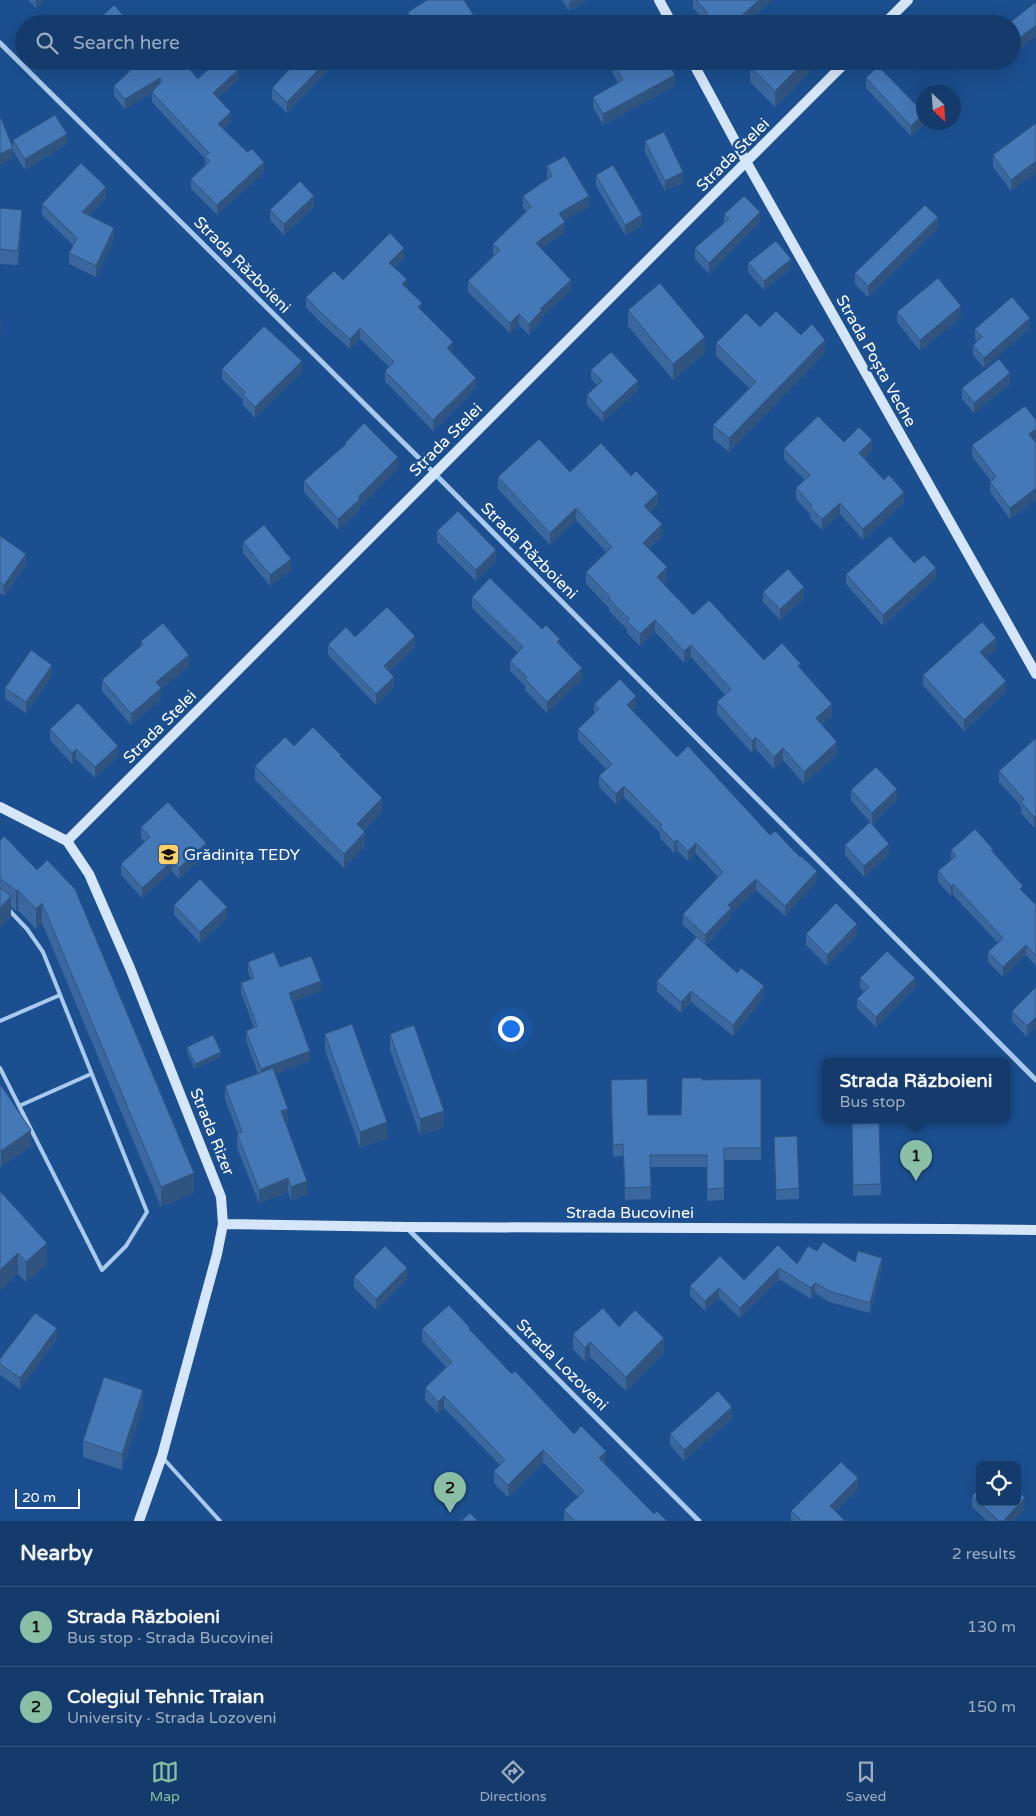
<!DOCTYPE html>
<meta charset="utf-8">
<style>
:root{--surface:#143b6b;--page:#1d4271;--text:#f1f3f6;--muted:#9dadc1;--line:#33557e;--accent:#8abfa5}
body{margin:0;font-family:"Varela Round",sans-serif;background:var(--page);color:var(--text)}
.controls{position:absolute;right:15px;bottom:15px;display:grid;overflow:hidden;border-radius:8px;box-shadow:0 5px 20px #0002}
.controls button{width:45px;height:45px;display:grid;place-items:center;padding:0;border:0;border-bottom:1px solid var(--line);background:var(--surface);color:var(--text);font:25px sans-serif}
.compass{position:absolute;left:916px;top:85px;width:45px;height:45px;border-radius:50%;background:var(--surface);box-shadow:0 5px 20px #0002;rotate:155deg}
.scale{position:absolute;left:15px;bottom:12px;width:65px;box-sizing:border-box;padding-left:5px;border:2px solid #fff;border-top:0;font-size:14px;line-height:18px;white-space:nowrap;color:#fff;-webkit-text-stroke:4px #1b4f8f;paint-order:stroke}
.you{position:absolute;left:510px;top:1028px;width:18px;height:18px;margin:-12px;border:4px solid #fff;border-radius:50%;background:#1a73e8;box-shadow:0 0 0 8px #1a73e833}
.badge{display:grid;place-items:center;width:32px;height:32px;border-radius:50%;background:var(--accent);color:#111;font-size:16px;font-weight:700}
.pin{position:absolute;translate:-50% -41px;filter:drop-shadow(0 1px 2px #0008)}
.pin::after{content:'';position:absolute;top:26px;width:18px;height:15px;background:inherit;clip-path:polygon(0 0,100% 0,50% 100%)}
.popup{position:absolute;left:822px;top:1058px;width:188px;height:65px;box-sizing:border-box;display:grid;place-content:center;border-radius:8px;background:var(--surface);filter:drop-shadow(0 1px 4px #0005);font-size:16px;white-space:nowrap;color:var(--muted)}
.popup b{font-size:19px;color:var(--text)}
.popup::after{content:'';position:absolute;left:50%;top:100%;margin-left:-10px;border:10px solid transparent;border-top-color:var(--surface)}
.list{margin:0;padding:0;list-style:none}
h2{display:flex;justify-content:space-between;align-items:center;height:65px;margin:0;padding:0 20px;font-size:21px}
h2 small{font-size:16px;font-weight:400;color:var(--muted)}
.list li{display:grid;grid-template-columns:32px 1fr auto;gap:15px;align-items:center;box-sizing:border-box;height:80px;padding:0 20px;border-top:1px solid var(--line)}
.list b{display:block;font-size:19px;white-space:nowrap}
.list p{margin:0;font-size:16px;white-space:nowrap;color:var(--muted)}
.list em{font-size:16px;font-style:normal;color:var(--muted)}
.icon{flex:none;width:28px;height:28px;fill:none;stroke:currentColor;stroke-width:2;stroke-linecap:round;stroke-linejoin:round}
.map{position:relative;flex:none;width:1036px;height:1521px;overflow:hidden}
.search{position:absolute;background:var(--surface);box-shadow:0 5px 20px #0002;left:15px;right:15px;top:15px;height:55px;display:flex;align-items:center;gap:12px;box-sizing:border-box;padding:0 18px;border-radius:28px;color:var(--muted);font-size:19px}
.sheet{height:225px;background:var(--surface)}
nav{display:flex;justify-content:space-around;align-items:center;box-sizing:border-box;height:70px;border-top:1px solid var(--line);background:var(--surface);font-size:14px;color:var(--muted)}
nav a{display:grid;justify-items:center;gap:2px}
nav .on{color:var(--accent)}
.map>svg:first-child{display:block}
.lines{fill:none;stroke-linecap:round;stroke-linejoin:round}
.lane{stroke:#a9c9ee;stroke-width:4}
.street{stroke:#a9c9ee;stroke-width:5}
.secondary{stroke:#d6e6fa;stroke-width:10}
.wall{fill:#3a679d}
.shaded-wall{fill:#305480}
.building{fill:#4478b7;stroke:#305480}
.labels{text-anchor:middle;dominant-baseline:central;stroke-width:5;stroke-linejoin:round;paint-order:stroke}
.street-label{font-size:16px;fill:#fff;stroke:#1b4f8f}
.poi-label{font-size:16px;fill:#fff;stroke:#1b4f8f;text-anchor:start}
</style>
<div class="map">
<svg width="1036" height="1521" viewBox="0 0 1036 1521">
<rect width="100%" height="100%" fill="#1b4f8f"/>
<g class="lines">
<path class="lane" d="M0 1021 60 995
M0 1068 102 1270 126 1246 147 1212 43 952 27 929 8 909
M19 1106 91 1074
M163 1458 220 1521"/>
<path class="street" d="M0 43 434 473 1036 1080
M408 1229 699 1521"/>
<path class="secondary" d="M659 0 672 24
M884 24 908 0
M692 61 747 163 1036 674
M0 807 67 841 89 874 130 968 221 1197 223 1224 217 1254 162 1456 139 1521
M67 841 847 61
M223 1224 407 1227 948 1229 1036 1230"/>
</g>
<path class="wall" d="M28 0H44L36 8Z
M562 0H587L569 11Z
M693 0H772L744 24H706V21L693 8Z
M408 12 479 24H408Z
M91 61H101L95 67Z
M119 61H182L198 79H239L218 98 231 122 223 129 264 172 217 215 191 189V179L205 165V159L152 102V93L125 109 114 96V86L129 72Z
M328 61V70L287 113 272 99V88Z
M429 61H446L434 69Z
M606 61H667L675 86 603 125 593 107V97L618 83Z
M754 61H821L775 107 750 82V66Z
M866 78 924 122V124L911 136 866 88Z
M1036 123 1011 191 993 167V155Z
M13 140 67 144 25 170 13 151Z
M645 141 683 182 665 191 645 152Z
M547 166 589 207 564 220 565 232 541 249 571 290 542 317V321L529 335 519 325 510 333 468 292V281L494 255 493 254V244L526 212 523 207V196L548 179 547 177Z
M596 175 642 226 625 235 596 186Z
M106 198 89 216 114 239 96 277 69 264V253L73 245 42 215V204Z
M314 207 284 235 270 220V210Z
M0 208 22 225 18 265 0 264Z
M724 214 760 222 709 274 695 259V248L724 222Z
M938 228 868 297 855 284V273Z
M404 258 394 268 422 311 453 352 452 353 476 388 433 431 385 381V371L389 367 360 339 350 349 319 321 306 307V297L343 280Z
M748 263 791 268 764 290 748 272Z
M628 310 705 353 673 380 628 326Z
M897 312 961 317 920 351 897 322Z
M760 327 825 353 729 452 713 439V425L749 388 716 356V343Z
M1030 328 984 368 973 355V345L977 341 975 339V329Z
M222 369 302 372 255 418 243 405V400L222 379Z
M591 370 638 390 603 422 587 405V395L597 385 591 379Z
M1010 384 974 413 962 399V388Z
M1036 440 1034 441 1036 443V499L1010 519 990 492V482L991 481 972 456V445Z
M844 442 872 451 864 459 904 503 863 540 840 514 822 530 810 518V514L796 499V488L805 480 784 459V449Z
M345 443 398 468 360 507V510L338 530 304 492V481L345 445Z
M570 472 658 505 650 512 662 536 649 549 667 579 663 583 693 615 764 660 801 670 832 716 822 725 837 754 804 784 783 760 774 769 756 749 752 753 717 714V702L725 695 691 657 684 663 655 632 640 646 627 633V629L609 611V608L586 584V572L606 552 576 520 550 545 498 489V477Z
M437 531 496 561 476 581 437 542Z
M0 536 26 565 4 596 0 593Z
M243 542 291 570 270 586 243 553Z
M914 563 936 578 883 626 846 584V574Z
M763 592 804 598 780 620 763 602Z
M472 597 542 629 582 679 547 713 525 690V686L510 671V661L518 653 472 608Z
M355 637 415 647 389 672 394 687 376 705 328 655V645Z
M141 641 189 666 161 689V699L131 725 102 691V680L141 647Z
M996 649 986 658 1006 692 964 731 923 685V675Z
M52 676 26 713 5 699V688Z
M594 704 636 707 632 711 677 757 770 835 817 881 785 916 756 890 731 913V918L706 945 764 997 733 1036 691 1002 681 1013 657 992V981L696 937 683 925V914L718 877 696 854 688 861 677 850 674 853 660 838V833L624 797 616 804 599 787V776L606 769 578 740V729L594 714Z
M50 729 118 756 95 778 76 759 72 764 50 740Z
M1036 738V826L1034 828 1021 813V806L999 782V771Z
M294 746 341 758 382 812 364 831 365 846 344 868 255 780V766Z
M851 790 897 800 872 824 851 801Z
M141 827 206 854 179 879 172 871 142 898 121 875V864L145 842 141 838Z
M0 841 37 870 194 1193 161 1207 42 923 36 929 18 910 16 911 11 907V916L0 927Z
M845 845 889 855 864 877 845 855Z
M951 850 993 852 1023 892 1036 905V966L1026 955 1003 977 988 962V952L998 943 953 895 951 896 938 882V871L951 860Z
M174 905 227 918 200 943 174 915Z
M806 934 857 935 827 966 806 945Z
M248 962 280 967 321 991 292 1002 310 1061 275 1074 288 1122 286 1123 307 1194 291 1200 288 1192 259 1203 237 1148V1134H238L225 1099V1086L258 1074 246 1040V1031L254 1028 241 992V983L251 979 248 972Z
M860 978 915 988 876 1027 857 1008V999L864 992 860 988Z
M1036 987V1027L1027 1037 1012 1021V1011Z
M325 1034 387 1138 360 1148 325 1050Z
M390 1034 444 1127 420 1135 390 1050Z
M187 1047 221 1057 195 1069 187 1052Z
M761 1079V1160H724V1200L707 1201V1167H650L651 1199 625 1200 623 1156 613 1157 611 1092 648 1115H681L702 1080Z
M0 1084 31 1146 1 1167 0 1165Z
M852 1124 881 1184V1195L853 1196Z
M774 1148 799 1188V1199L776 1200Z
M0 1191 47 1264 26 1282 18 1274Z
M778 1245 797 1264 817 1251 855 1262 882 1269 870 1313 829 1302 815 1293 811 1299 779 1279 740 1318 719 1298 705 1311 690 1296V1286L744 1280Z
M354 1277 407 1279 376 1310 354 1288Z
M619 1327 664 1353 626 1391 590 1357 585 1362 573 1349V1334Z
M422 1329 470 1331 512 1374 574 1434 606 1463 605 1464 654 1514 667 1521H564V1510L578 1497 543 1462 508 1497 494 1483V1471L500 1465 444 1408 438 1413 425 1400V1388L446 1367 422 1341Z
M57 1339 20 1389 0 1375V1359Z
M143 1406 122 1470 83 1457V1441Z
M732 1418 684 1461 670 1445V1434Z
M858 1489 835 1511 845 1521H791V1511Z
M972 1496 1025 1509 1014 1521H987L972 1507Z"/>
<path class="shaded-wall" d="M36 0H44L36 8Z
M573 0H587L569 11V2Z
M759 0H772L744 24H732Z
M1036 25V36L1012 55V44Z
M95 61H101L95 67Z
M327 61H328V70L287 113V102Z
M434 61H446L434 69Z
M805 61H821L775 107V91Z
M239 69V79L213 103V93Z
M675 75V86L603 125V114Z
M160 78V88L125 109V99Z
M231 112V122L218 134V124Z
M924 114V124L911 136V126Z
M67 134V144L25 170V159Z
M13 148V158L0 165V154Z
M1036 161V173L1011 191V180Z
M264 162V172L217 215V205Z
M683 172V182L665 191V181Z
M106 187V198L82 223V212Z
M314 196V207L284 235V224Z
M589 196V207L559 224V213Z
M22 210V225L18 265V251Z
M760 212V222L709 274V263Z
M642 215V226L625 235V225Z
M938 217V228L868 297V286Z
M565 222V232L536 253V243Z
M114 228V239L96 277V266Z
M404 248V258L389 273V263Z
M791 259V268L764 290V281Z
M407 279V289L402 284Z
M571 280V290L542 317V321L529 335V324L540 309Z
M422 303V313L418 307Z
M961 306V317L920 351V340Z
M519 314V325L510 333V323Z
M1 316V332L0 337V321Z
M1030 318V328L984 368V358Z
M360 328V339L350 349V339Z
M705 337V353L673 380V364Z
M825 340V353L729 452V438Z
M453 342V352L447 358V348Z
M302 361V372L255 418V407Z
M1010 373V384L974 413V403Z
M476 378V388L433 431V420Z
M638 381V390L603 422V413Z
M1036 429V440L1029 445V434Z
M872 440V451L859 464V453Z
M398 457V468L360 507V510L338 530V519Z
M1036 488V499L1010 519V508Z
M904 492V503L863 540V529Z
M658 493V505L644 518V506Z
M840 503V514L822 530V519Z
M576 508V520L550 545V533Z
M662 524V536L643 555V543Z
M496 550V561L476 581V570Z
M26 554V565L4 596V585Z
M291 559V570L270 586V575Z
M667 567V579L657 589V577Z
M936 568V578L883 626V615Z
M804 587V598L780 620V609Z
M655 620V632L640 646V634Z
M415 636V647L384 677V666Z
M996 638V649L980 663V652Z
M560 639V650L557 642Z
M691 645V657L684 663V651Z
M189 655V666L161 689V699L131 725V714L156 682Z
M52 665V676L26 713V702Z
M582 668V679L547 713V702Z
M394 677V687L376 705V694Z
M1006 681V692L964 731V720Z
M636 696V707L627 716V705Z
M832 704V716L816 730V718Z
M756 737V749L752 753V741Z
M837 742V754L804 784V772Z
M118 746V756L95 778V767Z
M783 748V760L774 769V757Z
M76 749V759L72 764V753Z
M624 786V797L616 804V794Z
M897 789V800L872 824V813Z
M382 798V812L357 838V824Z
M1036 815V826L1034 828V817Z
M365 832V846L344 868V854Z
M677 840V850L674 853V842Z
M206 843V854L179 879V868Z
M696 843V854L688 861V851Z
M889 844V855L864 877V866Z
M172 861V871L142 898V888Z
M817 871V881L785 916V906Z
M756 879V890L731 913V918L705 945V935L728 905Z
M953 884V895L951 896V886Z
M18 890V910L16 911V891Z
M11 896V916L0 927V908Z
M42 903V923L36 929V909Z
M227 907V918L200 943V932Z
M857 924V935L827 966V955Z
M1026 945V955L1003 977V967Z
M915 978V988L876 1027V1017Z
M321 981V991L289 1003V993Z
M764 986V997L733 1036V1025Z
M691 991V1002L681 1013V1002Z
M1036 1017V1027L1027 1037V1026Z
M310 1051V1061L261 1079V1069Z
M221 1052V1057L195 1069V1064Z
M288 1109V1122L281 1124V1111Z
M444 1111V1127L420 1135V1119Z
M387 1122V1138L360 1148V1132Z
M31 1130V1146L1 1167V1151Z
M194 1173V1193L161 1207V1187Z
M288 1178V1192L259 1203V1190Z
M307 1181V1194L291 1200V1187Z
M47 1243V1264L26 1282V1262Z
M18 1253V1274L0 1291V1270Z
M882 1258V1269L870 1313V1303Z
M407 1268V1279L376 1310V1299Z
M779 1268V1279L740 1318V1308Z
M815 1283V1293L811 1299V1288Z
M719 1288V1298L705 1311V1301Z
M57 1328V1339L20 1389V1378Z
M664 1338V1353L626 1391V1377Z
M590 1342V1357L585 1362V1348Z
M143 1390V1406L122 1470V1454Z
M444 1396V1408L438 1413V1402Z
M732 1407V1418L684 1461V1450Z
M543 1450V1462L508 1497V1485Z
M606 1451V1463L599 1470V1458Z
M858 1478V1489L830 1517V1506Z
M1025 1498V1509L1014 1521H1003Z"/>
<path class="building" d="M427 0H464L479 24H415L408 12Z
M696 0H759L732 24H714L706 15 708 13Z
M1036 2V25L1012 44V24H1008Z
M114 5 131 24H94Z
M801 15 809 24H792Z
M128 61H182L198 79 217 61H232L239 69 213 93 231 112 218 124 247 152 252 149 264 162 217 205 191 179 210 161 205 156 209 153 152 92 162 81 160 78 125 99 114 86 134 67Z
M297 61H327L287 102 272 88Z
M612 61H667L675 75 603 114 593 97 623 80Z
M754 61H805L775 91 750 66Z
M878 66 924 113 911 126 866 78Z
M55 115 67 134 25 159 13 140Z
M0 116 13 148 0 154Z
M1036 123V161L1011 180 993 155Z
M664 132 683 172 665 181 645 141Z
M565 156 589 196 559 213 565 222 536 243 571 280 540 309 542 310 529 324 519 314 510 323 468 281 500 250 493 244 531 207 523 196 552 176 547 166Z
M81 163 106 187 82 212 114 228 96 266 69 253 77 238 42 204Z
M613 165 642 215 625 225 596 175Z
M300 181 314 196 284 224 270 210Z
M744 196 760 212 709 263 695 248 729 219 724 214Z
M925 205 938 217 868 286 855 273Z
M0 208 22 210 18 251 0 249Z
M390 233 404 248 389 263 407 279 402 284 422 303 418 307 453 342 447 348 476 378 433 420 385 371 394 362 360 328 350 339 319 311 306 297 334 271 343 280Z
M776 241 791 259 764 281 748 263Z
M938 278 961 306 920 340 897 312Z
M660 283 705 337 673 364 628 310Z
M1012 297 1030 318 984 358 973 345 982 337 975 329Z
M776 311 801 335 812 324 825 340 729 438 713 425 756 382 716 343 746 313 760 327Z
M264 326 302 361 255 407 243 395 245 392 222 369Z
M611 352 638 381 603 413 587 395 602 381 591 370Z
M999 359 1010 373 974 403 962 388Z
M1025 406 1036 420V429L1029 434 1036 443V488L1010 508 990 482 996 477 972 445Z
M818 416 844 442 859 427 872 440 859 453 884 480 889 475 904 492 863 529 840 503 822 519 810 507 812 505 796 488 810 475 784 449Z
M364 423 398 457 358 497 360 499 338 519 304 481 346 444 345 443Z
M539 439 570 472 601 443 631 476 636 471 658 493 644 506 662 524 643 543 667 567 657 577 693 615 709 600 764 660 782 643 801 664 798 666 832 704 816 718 837 742 804 772 783 748 774 757 756 737 752 741 717 702 731 689 691 645 684 651 655 620 640 634 627 621 629 619 609 599 610 597 586 572 612 547 576 508 550 533 498 477Z
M458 511 496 550 476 570 437 531Z
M264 525 291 559 270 575 243 542Z
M0 536 26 554 4 585 0 582Z
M890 536 914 563 924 555 936 568 883 615 846 574Z
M788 569 804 587 780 609 763 592Z
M490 578 542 629 546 625 560 639 557 642 582 668 547 702 525 679 527 677 510 661 523 647 472 597Z
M387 607 415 636 384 666 394 677 376 694 328 645 346 627 355 637Z
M982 622 996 638 980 652 1006 681 964 720 923 675Z
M163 623 189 655 156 682 161 688 131 714 102 680 143 644 141 641Z
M31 650 52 665 26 702 5 688Z
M620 679 636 696 627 705 677 757 688 746 770 835 775 831 800 857 801 856 817 871 785 906 756 879 728 905 731 908 705 935 683 914 723 872 696 843 688 851 677 840 674 842 660 827 662 825 624 786 616 794 599 776 612 764 578 729 599 709 594 704Z
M78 703 118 746 95 767 76 749 72 753 50 729Z
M313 727 341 755 340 756 382 798 357 824 365 832 344 854 255 766 285 737 294 746Z
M1036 738V815L1034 817 1021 802 1024 799 999 771Z
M876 767 897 789 872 813 851 790Z
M168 802 206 843 179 868 172 861 142 888 121 864 150 837 141 827Z
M870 822 889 844 864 866 845 845Z
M975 829 993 849 991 850 1023 886 1020 889 1036 905V956L1026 945 1003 967 988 952 1003 938 953 884 951 886 938 871 956 856 951 850Z
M4 836 37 870 47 860 75 889 194 1173 161 1187 42 903 36 909 18 890 16 891 2 880H0V841Z
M200 879 227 907 200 932 174 905Z
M0 888 11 896 0 908Z
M836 903 857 924 827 955 806 934Z
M697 937 737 973 741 968 764 986 733 1025 691 991 681 1002 657 981Z
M887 951 915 978 876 1017 857 999 869 987 860 978Z
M274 952 280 967 311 956 321 981 289 993 310 1051 261 1069 246 1031 257 1026 241 983 254 978 248 962Z
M1036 987V1017L1027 1026 1012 1011Z
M352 1024 387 1122 360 1132 325 1034Z
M414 1025 444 1111 420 1119 390 1034Z
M213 1035 221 1052 195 1064 187 1047Z
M273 1068 288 1109 281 1111 307 1181 291 1187 288 1178 259 1190 237 1134 242 1132 225 1086Z
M682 1078H702V1080L761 1079V1148H724V1188L707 1189V1155H650L651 1187 625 1188 623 1144 613 1145 611 1080 647 1079 648 1115H681Z
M0 1084 31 1130 1 1151 0 1149Z
M879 1123 881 1184 853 1185 852 1124Z
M797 1136 799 1188 776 1190 774 1137Z
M0 1191 47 1243 26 1262 18 1253 0 1270Z
M823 1242 855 1262 858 1251 882 1258 870 1303 829 1291 815 1283 811 1288 779 1268 740 1308 719 1288 705 1301 690 1286 720 1256 744 1280 778 1245 797 1264 808 1246 817 1251Z
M385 1246 407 1268 376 1299 354 1277Z
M449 1305 470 1328 469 1329 512 1374 515 1371 574 1434 581 1426 606 1451 599 1458 654 1514 657 1511 667 1521H575L564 1510 584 1491 543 1450 508 1485 494 1471 505 1460 444 1396 438 1402 425 1388 452 1362 422 1329Z
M603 1308 619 1327 635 1310 664 1338 626 1377 590 1342 585 1348 573 1334Z
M35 1313 57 1328 20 1378 0 1364V1359Z
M104 1377 143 1390 122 1454 83 1441Z
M718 1391 732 1407 684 1450 670 1434Z
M841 1462 858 1478 830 1506 845 1521H802L791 1511Z
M980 1488V1502H1017V1490L1025 1498 1003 1521H999L972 1496Z
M470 1513 478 1521H461Z"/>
<defs>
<symbol id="school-square" viewBox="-11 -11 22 22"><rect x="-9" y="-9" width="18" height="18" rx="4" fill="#ffd166" stroke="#1b4f8f"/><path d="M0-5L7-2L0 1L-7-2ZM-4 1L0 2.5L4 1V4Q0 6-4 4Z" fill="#111"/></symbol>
</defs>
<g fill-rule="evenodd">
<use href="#school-square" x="156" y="842" width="25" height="25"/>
</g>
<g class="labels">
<g class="street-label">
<text transform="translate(733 155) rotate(-45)">Strada Stelei</text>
<text transform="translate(242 265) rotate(45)">Strada Războieni</text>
<text transform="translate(876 361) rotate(61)">Strada Poșta Veche</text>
<text transform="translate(446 440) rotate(-45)">Strada Stelei</text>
<text transform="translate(529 551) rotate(45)">Strada Războieni</text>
<text transform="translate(160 727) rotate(-45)">Strada Stelei</text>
<text transform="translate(212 1132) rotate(68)">Strada Rizer</text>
<text x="630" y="1213">Strada Bucovinei</text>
<text transform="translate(562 1365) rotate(45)">Strada Lozoveni</text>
</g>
<g class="poi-label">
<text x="184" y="855">Grădinița TEDY</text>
</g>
</g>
</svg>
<div class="controls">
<button><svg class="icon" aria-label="locate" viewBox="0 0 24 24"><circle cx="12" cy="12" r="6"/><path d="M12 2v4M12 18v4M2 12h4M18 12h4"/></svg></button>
</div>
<svg class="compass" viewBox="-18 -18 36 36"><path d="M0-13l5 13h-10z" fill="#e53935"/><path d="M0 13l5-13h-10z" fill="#9dadc1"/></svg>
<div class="scale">20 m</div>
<div class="you"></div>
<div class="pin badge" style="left:916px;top:1181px">1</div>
<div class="popup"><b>Strada Războieni</b>Bus stop</div>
<div class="pin badge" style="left:450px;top:1513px">2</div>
<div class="search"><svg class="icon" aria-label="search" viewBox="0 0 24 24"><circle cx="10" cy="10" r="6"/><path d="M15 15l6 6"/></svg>Search here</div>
</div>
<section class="sheet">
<h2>Nearby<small>2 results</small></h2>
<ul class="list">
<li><span class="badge">1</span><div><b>Strada Războieni</b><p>Bus stop · Strada Bucovinei</p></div><em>130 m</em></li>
<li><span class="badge">2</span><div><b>Colegiul Tehnic Traian</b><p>University · Strada Lozoveni</p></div><em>150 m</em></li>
</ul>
</section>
<nav>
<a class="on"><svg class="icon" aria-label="map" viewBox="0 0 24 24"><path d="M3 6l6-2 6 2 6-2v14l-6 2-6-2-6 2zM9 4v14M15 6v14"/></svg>Map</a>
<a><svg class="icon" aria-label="directions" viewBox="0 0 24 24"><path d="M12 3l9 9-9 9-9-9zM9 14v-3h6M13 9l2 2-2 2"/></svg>Directions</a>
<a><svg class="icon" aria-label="saved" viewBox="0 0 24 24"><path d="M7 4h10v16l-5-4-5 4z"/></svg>Saved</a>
</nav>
